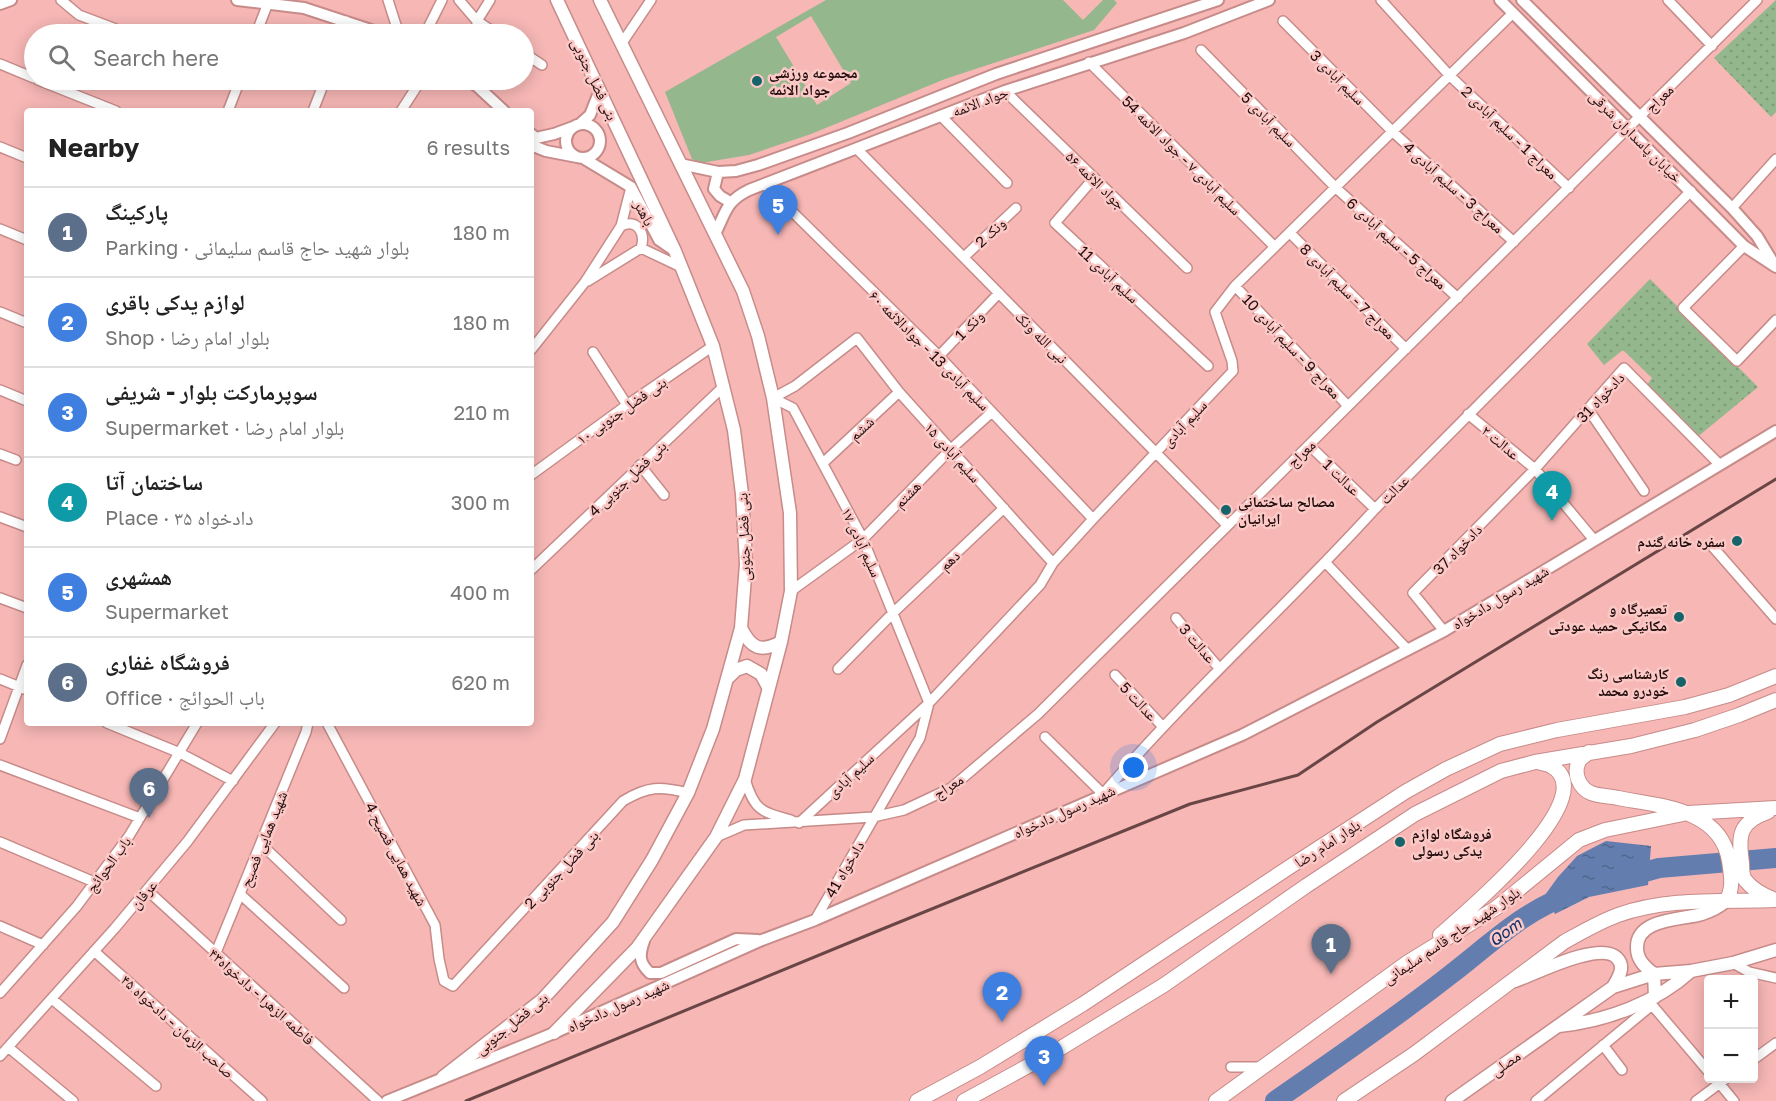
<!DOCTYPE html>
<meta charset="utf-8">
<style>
:root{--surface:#fff;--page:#f2f2f2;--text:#222;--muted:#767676;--line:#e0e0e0;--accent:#0b8043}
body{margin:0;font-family:"Golos Text","Noto Naskh Arabic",sans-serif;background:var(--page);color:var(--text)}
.controls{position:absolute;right:18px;bottom:18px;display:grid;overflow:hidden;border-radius:6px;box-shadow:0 3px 15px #0003}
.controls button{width:54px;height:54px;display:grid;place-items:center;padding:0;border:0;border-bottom:2px solid var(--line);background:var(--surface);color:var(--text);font:30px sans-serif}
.you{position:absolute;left:1134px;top:768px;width:21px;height:21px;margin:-15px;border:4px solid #fff;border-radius:50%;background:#1a73e8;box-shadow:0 0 0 9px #1a73e833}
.badge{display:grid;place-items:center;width:39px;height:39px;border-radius:50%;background:var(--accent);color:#fff;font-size:20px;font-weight:700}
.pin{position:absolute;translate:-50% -50px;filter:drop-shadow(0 2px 3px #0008)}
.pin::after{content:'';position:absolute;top:32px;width:21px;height:18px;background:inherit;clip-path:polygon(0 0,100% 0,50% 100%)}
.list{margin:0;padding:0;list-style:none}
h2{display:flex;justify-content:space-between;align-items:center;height:78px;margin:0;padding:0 24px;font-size:26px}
h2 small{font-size:20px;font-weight:400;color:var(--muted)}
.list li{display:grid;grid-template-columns:39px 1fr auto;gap:18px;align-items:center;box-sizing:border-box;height:90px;padding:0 24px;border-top:2px solid var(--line)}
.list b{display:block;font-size:22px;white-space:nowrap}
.list p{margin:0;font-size:20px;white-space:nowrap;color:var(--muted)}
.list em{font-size:20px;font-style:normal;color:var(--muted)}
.icon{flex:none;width:33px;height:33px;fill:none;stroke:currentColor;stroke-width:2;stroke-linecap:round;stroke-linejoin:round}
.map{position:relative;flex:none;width:1776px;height:1101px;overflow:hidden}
.search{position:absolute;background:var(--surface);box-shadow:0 3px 15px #0003;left:24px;top:24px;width:510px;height:66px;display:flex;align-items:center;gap:15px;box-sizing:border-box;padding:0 21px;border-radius:33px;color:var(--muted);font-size:22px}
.panel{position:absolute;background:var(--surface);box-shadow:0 3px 15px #0003;left:24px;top:108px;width:510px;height:618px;border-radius:6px}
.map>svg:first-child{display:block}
.grass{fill:url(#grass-dots)}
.pitch{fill:#94b78e;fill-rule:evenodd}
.water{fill:url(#water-ripples)}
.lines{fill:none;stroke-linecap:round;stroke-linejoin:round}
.river{stroke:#637eae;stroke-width:20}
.minor-casing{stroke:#c78b89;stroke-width:12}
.tertiary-casing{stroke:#c78b89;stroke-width:14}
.secondary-casing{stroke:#c78b89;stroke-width:15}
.primary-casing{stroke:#c78b89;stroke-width:16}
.minor{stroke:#fff;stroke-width:9}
.tertiary{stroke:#fff;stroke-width:10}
.secondary{stroke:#fff;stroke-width:12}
.primary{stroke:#fff;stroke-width:14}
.rail{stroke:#694645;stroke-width:3}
.poi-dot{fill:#156469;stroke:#fbc8c6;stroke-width:2}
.labels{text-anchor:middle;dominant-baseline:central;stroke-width:5;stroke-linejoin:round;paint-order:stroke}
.poi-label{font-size:15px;font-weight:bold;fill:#220d0d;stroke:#fbc8c6;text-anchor:start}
.street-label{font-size:15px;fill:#220d0d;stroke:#fbc8c6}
.water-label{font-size:16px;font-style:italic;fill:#0c2d68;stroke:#fbc8c6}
</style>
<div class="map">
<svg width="1776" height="1101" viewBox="0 0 1776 1101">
<defs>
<pattern id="grass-dots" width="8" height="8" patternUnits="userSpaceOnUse" patternTransform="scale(1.5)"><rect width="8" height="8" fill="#94b78e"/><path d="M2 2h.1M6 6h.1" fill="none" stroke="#7f9c79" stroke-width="1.8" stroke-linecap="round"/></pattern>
<pattern id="water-ripples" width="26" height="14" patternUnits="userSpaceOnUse" patternTransform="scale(1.5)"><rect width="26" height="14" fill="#637eae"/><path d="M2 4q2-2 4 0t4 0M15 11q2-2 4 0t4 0" fill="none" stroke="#51668c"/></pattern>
</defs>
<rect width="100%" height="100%" fill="#f6b7b5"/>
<path class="grass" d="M1776 0V112L1771 117 1714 58Z
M1650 279 1758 387 1695 439 1645 388 1652 378 1623 350 1604 365 1587 344Z"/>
<path class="pitch" d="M826 0H1063L1083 20 1103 0H1114L1117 3 1094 30 945 79 811 134 749 155 707 162H699L692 159 665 92ZM811 16 851 83 817 105 776 37Z"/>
<path class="water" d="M1606 841 1651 846 1648 885 1589 897 1555 914 1545 895 1558 877 1577 856Z"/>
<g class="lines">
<path class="river" d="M1623 878 1659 868 1776 858
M1275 1101C1334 1060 1394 1019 1450 975 1488 946 1525 909 1572 894"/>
<defs>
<path id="minor" d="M61 0 79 15 129 34
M388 0 396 25 395 34
M459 0 477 21 497 34
M1381 0 1450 76 1569 188
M1668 0 1712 46
M477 21 490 0
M1283 21 1393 132 1514 242
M256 34 268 3
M341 34 346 21
M425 34 442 0
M477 34V21
M622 43 651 0
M1201 50 1336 188 1458 298
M524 53 542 65
M1089 62 1275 247
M0 64 34 78
M38 80 116 111
M1005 91 1187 268
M228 111 240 80
M313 111 325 80
M401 111 421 80
M941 116 1007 183
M0 147 27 158
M857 149 1227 525
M1094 178 1055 223 1208 366
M764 184 939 356 1093 519
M1732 208 1776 159
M621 226C637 218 646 233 641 248
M0 229 27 240
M1290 233 1406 349
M1744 246 1683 308 1737 361 1776 320
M964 257 1016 208
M588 281 641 248 681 267
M1235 286 1348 406
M0 312 27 323
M531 350 585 282 621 226 631 187
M593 352 627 405
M939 356 999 293
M0 390 27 401
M773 398 793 408 863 539 929 703 920 738 815 920
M773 398 795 386 857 338 899 392 1053 563
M1588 409 1644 491
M1468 414 1535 469 1594 540
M1309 445 1375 509
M0 454 16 460
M823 463 899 392
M640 465 664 495
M531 475 627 405 713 346
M0 517 27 527
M1712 546 1776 619
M1326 563 1408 650
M531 570 724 386
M791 591 863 539 951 449 992 412
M0 598 27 608
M1176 618 1219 668
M1444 631 1413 593 1535 469 1624 368 1719 464
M838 669 894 612 1004 508
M1115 675 1163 727
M0 679 27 690
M107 723 180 753 233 781
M327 723 435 925 439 959 444 981 453 986 623 801C648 786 660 786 688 793
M1045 737 1103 794C1188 694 1287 606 1375 509L1691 191
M0 739 27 665
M0 765 140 818
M745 779C754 810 761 812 791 820
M799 823 929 703 1040 585 1053 563 1093 519 1233 371 1232 361 1215 312 1235 286 1513 13
M716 837 744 825 873 817 904 810 951 788 1038 714 1757 0
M0 842 94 882
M261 844 341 920
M147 890 378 1101
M240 894 344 988
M0 926 43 945
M94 951 262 1101
M215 955 306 732 308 723
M1733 963 1749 972 1776 978
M0 993 77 906 129 836 197 723
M52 999 156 1086
M1603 1045 1622 1070
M8 1047 73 1101
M0 1056 115 928 187 842 275 723
M1754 1059 1776 1043
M1231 1067H1263
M1715 1078 1734 1101
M1536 1101 1652 1005 1708 1071
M1696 1101 1727 1078"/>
<path id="tertiary" d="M237 0 304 8 383 34
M1500 0 1744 246 1776 267
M1522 0 1732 208 1757 236 1774 264
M0 4 11 0
M466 80 477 86 504 111
M580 124 590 115 600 90
M566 141a17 17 0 1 1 34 0a17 17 0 1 1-34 0Z
M531 134 536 138 554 134 573 127
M531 145 546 151 577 157
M583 158 631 187 659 240 675 251
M680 164 718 172 736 171 758 165 848 133 996 74 1218 0
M718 172 714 189 720 196 730 202
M715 234C726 212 726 201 749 190L1005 91 1184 33 1269 0
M644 941C639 955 639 963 650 973H661L736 939 758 940
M387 1101 554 1033 762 940 815 920 1242 735 1444 631 1776 431"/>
<path id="secondary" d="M741 628C751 648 760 653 781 642
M729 677 736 670 747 666 761 674 768 687
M1515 981C1535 974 1601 940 1617 958 1626 967 1618 978 1613 987
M1655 997 1654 974C1645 967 1637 960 1637 948 1636 918 1682 920 1702 914 1711 911 1719 907 1726 901
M1559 1026C1606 1021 1656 1003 1691 971
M554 1033 637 948 716 837 745 779 781 642 791 591 790 513 773 398 758 336 743 291 600 0
M443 1077 542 1000 613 922 652 860 688 793 713 729 741 628 746 564 742 494 734 430 713 346 675 251 557 0
M1452 1101 1613 987 1654 974 1691 971 1733 963 1776 950"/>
<path id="primary" d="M1589 752C1587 754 1581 758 1579 761 1573 773 1579 788 1591 793 1598 796 1610 796 1618 798 1660 806 1721 809 1729 861 1731 875 1734 888 1726 901
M1768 812C1739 822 1738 835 1742 863 1742 869 1742 877 1746 881 1753 890 1763 895 1773 899
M1440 935C1463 914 1607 796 1551 766 1547 764 1541 763 1537 762
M917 1101 980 1067 1083 1004 1291 866 1405 792 1446 769 1500 744 1557 730 1685 707 1729 695 1776 676
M964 1101 1061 1048 1164 985 1306 886 1415 814 1501 771 1535 762 1631 746 1695 730 1739 715 1776 700
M1216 1101 1408 962 1496 908 1579 840 1605 830 1688 813 1776 808
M1344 1101 1414 1054 1564 942C1582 932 1599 922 1618 915 1668 897 1724 902 1776 900"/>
</defs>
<use href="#minor" class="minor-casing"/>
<use href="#tertiary" class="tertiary-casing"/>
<use href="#secondary" class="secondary-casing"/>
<use href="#primary" class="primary-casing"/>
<use href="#minor" class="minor"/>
<use href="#tertiary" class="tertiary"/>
<use href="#secondary" class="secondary"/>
<use href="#primary" class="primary"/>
<path class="rail" d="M466 1101 880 930 1190 804 1298 775 1377 722 1776 479"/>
</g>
<g class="poi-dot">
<circle cx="757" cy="81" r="6"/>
<circle cx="1226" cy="510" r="6"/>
<circle cx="1737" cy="541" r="6"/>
<circle cx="1679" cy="617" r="6"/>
<circle cx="1681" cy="682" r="6"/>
<circle cx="1400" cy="842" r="6"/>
</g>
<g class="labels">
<g class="poi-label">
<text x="769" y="72">مجموعه ورزشی<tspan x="769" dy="17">جواد الائمه</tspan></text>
<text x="1238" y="501">مصالح ساختمانی<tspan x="1238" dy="17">ایرانیان</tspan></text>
<text x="1725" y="541" text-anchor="end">سفره خانه گندم</text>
<text x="1667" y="608" text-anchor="end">تعمیرگاه و<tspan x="1667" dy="17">مکانیکی حمید عودتی</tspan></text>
<text x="1669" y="673" text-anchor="end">کارشناسی رنگ<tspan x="1669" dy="17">خودرو محمد</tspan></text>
<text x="1412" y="833">فروشگاه لوازم<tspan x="1412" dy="17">یدکی رسولی</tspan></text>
</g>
<g class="street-label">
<text transform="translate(1338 77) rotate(45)">سلیم آبادی 3</text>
<text transform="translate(595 79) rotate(65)">بنی فضل جنوبی</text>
<text transform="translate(1659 98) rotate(-45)">معراج</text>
<text transform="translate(980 101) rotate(-21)">جواد الائمه</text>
<text transform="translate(1269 119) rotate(45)">سلیم آبادی 5</text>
<text transform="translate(1510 132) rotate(44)">معراج 1 - سلیم آبادی 2</text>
<text transform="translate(1636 136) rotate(45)">خیابان پاسداران شرقی</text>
<text transform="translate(1182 155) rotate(45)">سلیم آبادی ۷ - جواد الائمه 54</text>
<text transform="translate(1096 180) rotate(44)">جواد الائمه ۵۶</text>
<text transform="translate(1454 187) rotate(42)">معراج 3 - سلیم آبادی 4</text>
<text transform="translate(645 213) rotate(62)">باهنر</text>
<text transform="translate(990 232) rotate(-43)">ونک 2</text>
<text transform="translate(1397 243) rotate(42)">معراج 5 - سلیم آبادی 6</text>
<text transform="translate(1109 274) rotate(43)">سلیم آبادی 11</text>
<text transform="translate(1348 291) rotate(45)">معراج 7 - سلیم آبادی 8</text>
<text transform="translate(969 325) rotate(-46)">ونک 1</text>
<text transform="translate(1042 337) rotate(45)">نبی الله ونک</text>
<text transform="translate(1292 346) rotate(47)">معراج 9 - سلیم آبادی 10</text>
<text transform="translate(930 350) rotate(45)">سلیم آبادی 13 - جوادالائمه ۶۰</text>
<text transform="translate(1600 397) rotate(-47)">دادخواه 31</text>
<text transform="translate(621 410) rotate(-35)">بنی فضل جنوبی ۱۰</text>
<text transform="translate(1184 423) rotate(-47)">سلیم آبادی</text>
<text transform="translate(861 428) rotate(-43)">ششم</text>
<text transform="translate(1501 442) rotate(40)">عدالت ۲</text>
<text transform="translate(953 452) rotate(48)">سلیم آبادی ۱۵</text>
<text transform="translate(1301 453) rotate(-44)">معراج</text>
<text transform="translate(1342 477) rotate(44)">عدالت 1</text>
<text transform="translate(627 478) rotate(-44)">بنی فضل جنوبی 4</text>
<text transform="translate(1394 489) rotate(-45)">عدالت</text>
<text transform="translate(907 494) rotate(-46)">هشتم</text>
<text transform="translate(743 537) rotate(-92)">بنی فضل جنوبی</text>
<text transform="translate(862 542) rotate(65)">سلیم آبادی ۱۷</text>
<text transform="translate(1457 549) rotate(-46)">دادخواه 37</text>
<text transform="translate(949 560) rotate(-43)">دهم</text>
<text transform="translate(1500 597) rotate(-31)">شهید رسول دادخواه</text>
<text transform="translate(1198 643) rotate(49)">عدالت 3</text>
<text transform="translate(1139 701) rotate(47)">عدالت 5</text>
<text transform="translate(850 775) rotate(-43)">سلیم آبادی</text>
<text transform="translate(948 786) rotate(-33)">معراج</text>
<text transform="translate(1064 811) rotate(-24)">شهید رسول دادخواه</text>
<text transform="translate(263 839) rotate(-68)">شهید همایی فصیح</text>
<text transform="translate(1327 843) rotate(-33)">بلوار امام رضا</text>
<text transform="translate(397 854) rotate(62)">شهید همایی فصیح 4</text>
<text transform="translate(108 864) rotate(-54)">باب الحوائج</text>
<text transform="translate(561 869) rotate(-47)">بنی فضل جنوبی 2</text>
<text transform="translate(844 869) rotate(-60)">دادخواه 41</text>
<text transform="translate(143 894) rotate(-50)">عرفان</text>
<text transform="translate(1451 935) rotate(-34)">بلوار شهید حاج قاسم سلیمانی</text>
<text transform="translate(262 996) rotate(42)">فاطمه الزهرا - دادخواه۴۳</text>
<text transform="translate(618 1005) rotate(-24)">شهید رسول دادخواه</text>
<text transform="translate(511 1023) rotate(-39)">بنی فضل جنوبی</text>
<text transform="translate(178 1026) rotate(42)">صاحب الزمان - دادخواه ۴۵</text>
<text transform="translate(1505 1063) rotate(-35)">مصلی</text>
</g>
<g class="water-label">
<text transform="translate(1505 932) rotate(-36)">Qom</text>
</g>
</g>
</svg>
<div class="controls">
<button>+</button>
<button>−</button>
</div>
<div class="you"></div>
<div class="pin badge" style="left:1331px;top:974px;background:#5c6f8a">1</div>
<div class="pin badge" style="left:1002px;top:1022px;background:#3f7fe0">2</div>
<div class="pin badge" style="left:1044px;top:1086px;background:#3f7fe0">3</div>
<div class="pin badge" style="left:1552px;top:521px;background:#0f9aa8">4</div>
<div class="pin badge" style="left:778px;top:235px;background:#3f7fe0">5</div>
<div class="pin badge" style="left:149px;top:818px;background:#5c6f8a">6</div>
<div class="search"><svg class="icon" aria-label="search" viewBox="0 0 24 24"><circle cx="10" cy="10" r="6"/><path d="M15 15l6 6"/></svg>Search here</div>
<section class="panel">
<h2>Nearby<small>6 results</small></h2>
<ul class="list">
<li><span class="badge" style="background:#5c6f8a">1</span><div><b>پارکینگ</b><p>Parking · بلوار شهید حاج قاسم سلیمانی</p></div><em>180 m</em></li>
<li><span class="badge" style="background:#3f7fe0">2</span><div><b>لوازم یدکی باقری</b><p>Shop · بلوار امام رضا</p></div><em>180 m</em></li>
<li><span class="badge" style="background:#3f7fe0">3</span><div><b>سوپرمارکت بلوار - شریفی</b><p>Supermarket · بلوار امام رضا</p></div><em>210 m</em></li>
<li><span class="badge" style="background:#0f9aa8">4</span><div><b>ساختمان آتا</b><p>Place · دادخواه ۳۵</p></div><em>300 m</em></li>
<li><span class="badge" style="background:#3f7fe0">5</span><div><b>همشهری</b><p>Supermarket</p></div><em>400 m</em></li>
<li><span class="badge" style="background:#5c6f8a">6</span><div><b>فروشگاه غفاری</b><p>Office · باب الحوائج</p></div><em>620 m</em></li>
</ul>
</section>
</div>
